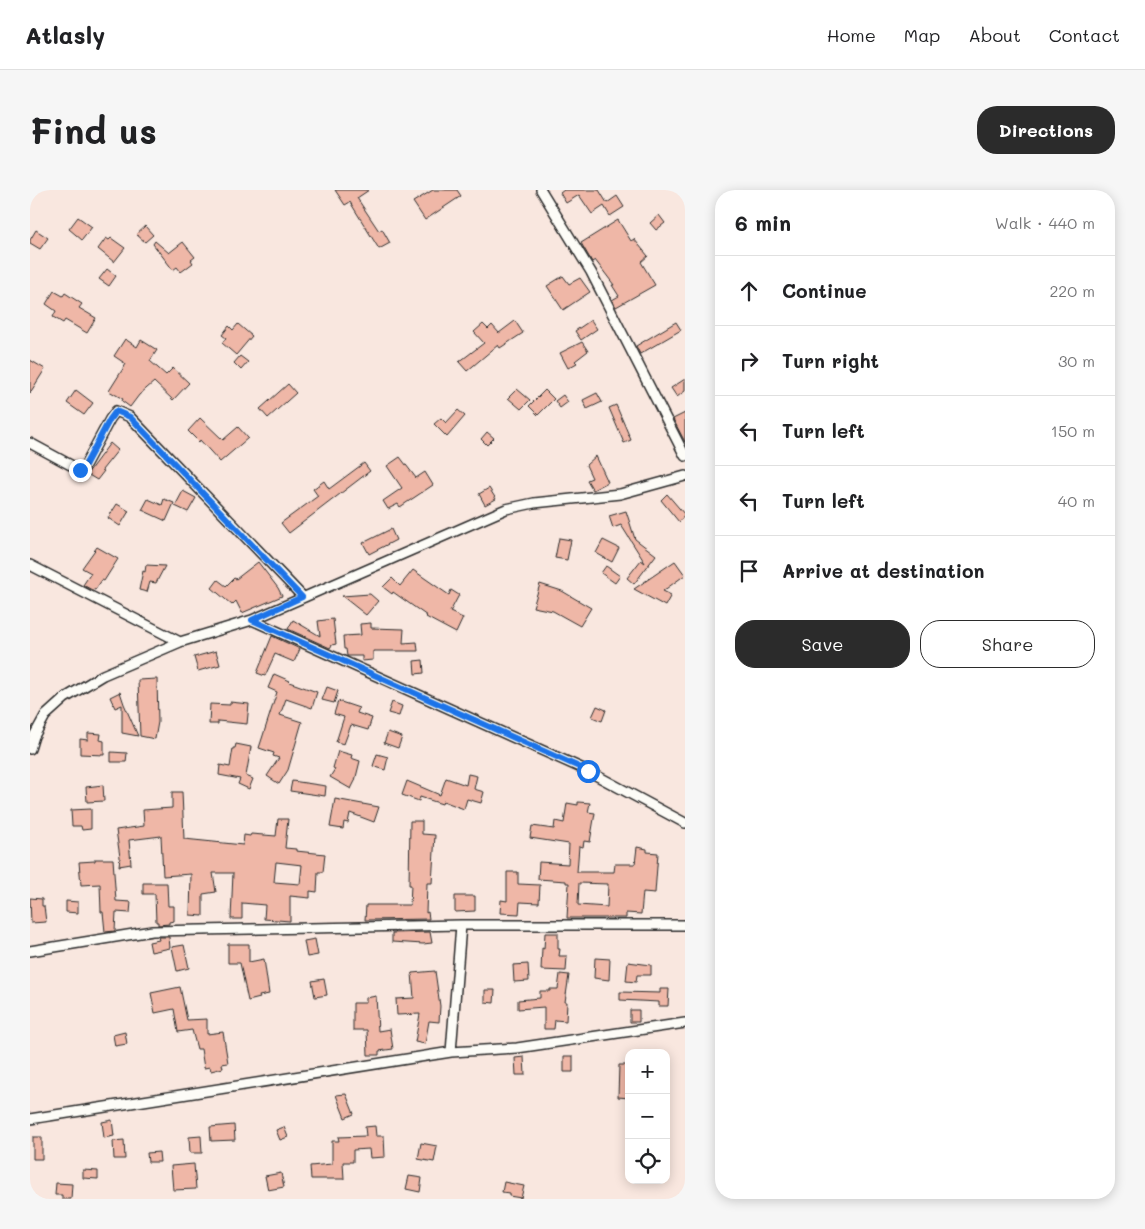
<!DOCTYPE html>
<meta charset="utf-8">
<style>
:root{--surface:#fff;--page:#f6f6f6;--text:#202124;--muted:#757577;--line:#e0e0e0;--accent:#2b2b2b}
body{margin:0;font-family:Mali,sans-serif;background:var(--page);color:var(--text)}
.controls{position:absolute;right:15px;bottom:15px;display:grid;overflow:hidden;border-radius:10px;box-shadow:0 2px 12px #0003}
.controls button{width:45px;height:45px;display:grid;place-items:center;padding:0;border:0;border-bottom:1px solid var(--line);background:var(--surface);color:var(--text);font:25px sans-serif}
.stop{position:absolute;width:15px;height:15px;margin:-11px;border:4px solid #1a73e8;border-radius:50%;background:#fff}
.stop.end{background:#1a73e8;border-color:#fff;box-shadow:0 1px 5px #0008}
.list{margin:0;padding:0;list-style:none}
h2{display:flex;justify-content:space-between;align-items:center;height:65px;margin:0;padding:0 20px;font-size:21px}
h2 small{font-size:16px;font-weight:400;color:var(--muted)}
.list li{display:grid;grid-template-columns:32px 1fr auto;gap:15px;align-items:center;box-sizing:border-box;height:70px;padding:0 20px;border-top:1px solid var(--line)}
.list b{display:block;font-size:19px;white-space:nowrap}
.list em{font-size:16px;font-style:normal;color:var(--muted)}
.actions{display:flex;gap:10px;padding:15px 20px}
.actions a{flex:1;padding:11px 0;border:1px solid var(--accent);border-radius:20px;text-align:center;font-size:18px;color:var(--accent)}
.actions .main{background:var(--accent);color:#fff}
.icon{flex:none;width:28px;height:28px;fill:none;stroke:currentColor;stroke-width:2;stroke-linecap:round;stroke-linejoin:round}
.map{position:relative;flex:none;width:655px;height:1009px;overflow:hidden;border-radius:20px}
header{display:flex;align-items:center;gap:30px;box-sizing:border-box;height:70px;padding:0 25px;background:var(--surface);border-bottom:1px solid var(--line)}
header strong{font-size:24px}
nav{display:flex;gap:28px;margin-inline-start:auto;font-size:18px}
.intro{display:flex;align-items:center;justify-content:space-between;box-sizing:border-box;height:120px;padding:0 30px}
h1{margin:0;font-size:35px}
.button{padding:12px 22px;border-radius:20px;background:var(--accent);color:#fff;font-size:18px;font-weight:700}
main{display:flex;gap:30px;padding:0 30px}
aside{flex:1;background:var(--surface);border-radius:20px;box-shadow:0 2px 12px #0003}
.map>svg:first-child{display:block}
.building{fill:#efb7a7;stroke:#2b2b2b;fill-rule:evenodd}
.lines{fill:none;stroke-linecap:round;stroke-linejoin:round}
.minor-casing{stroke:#2b2b2b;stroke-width:12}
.minor{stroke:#fdfcf7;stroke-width:9}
.route{stroke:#1a73e8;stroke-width:6}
</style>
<header>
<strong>Atlasly</strong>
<nav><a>Home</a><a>Map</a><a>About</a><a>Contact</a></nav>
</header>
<div class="intro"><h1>Find us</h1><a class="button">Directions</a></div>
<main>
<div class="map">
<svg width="655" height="1009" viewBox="0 0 655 1009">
<rect width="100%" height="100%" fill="#f9e7df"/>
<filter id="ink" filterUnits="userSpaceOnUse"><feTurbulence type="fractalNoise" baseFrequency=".02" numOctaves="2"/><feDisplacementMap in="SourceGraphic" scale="10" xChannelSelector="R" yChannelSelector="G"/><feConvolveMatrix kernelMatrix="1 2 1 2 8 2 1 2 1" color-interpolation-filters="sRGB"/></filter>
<g filter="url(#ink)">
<path class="building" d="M305 0H339L327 8 349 41 352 39 360 53 349 59 320 12 315 15Z
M403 0H427L431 6 395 30 383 12Z
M534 0H569L577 13 587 6 594 17 580 26 574 16 562 24 549 5 536 13 530 3Z
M629 25 635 33 626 40 620 33Z
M48 27 62 37 52 50 39 39Z
M588 30 601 51 604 49 618 66 611 72 625 95 586 117 582 110 589 106 582 95H584L565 70 562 72 551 53Z
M115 36 123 45 115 52 106 44Z
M6 40 18 48 10 59 0 53V50Z
M76 48 79 50 81 48 95 58 84 72 68 59Z
M125 51 139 63 153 52 165 67 161 70 163 73 151 82 147 77 143 80 123 54Z
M77 79 86 86 79 96 69 89Z
M533 86 539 94 550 88 560 102 533 120 517 96Z
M24 101 33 106 35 103 52 114 49 118 66 128 57 143 35 130 33 133 23 127 26 121 16 114Z
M561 130 567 139 551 150 545 141Z
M485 131 493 143 470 158 468 155 437 181 429 172 454 153 444 142 453 134 458 139 462 135 469 143Z
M646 132 651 140 610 164 606 156Z
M208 134 222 146 206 165 192 153 196 148 192 145 199 136 203 140Z
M95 149 107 157 111 150 127 160 120 171 136 185 143 178 159 193 143 210 124 192 109 205 100 217 92 211 93 209 79 201 96 174 84 166Z
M552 152 558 161 545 171 547 173 538 178 530 163Z
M210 166 218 172 211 180 204 173Z
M0 170 15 179 0 203Z
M655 189V201L647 207 641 198Z
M258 194 266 203 238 228 230 219Z
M487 199 500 210 491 219 478 208Z
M46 200 63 213 54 225 37 213Z
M515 200 524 209 508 225 499 216Z
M567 203 572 212 557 219 553 210Z
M533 205 538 212 530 218 525 211Z
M586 215 601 250 594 253 579 218Z
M428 220 435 226 417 247 404 234 411 228 416 233Z
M655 223V252L643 229Z
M170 228 193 250 208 237 218 248 190 272 170 250 169 252 158 241Z
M457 242 464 248 457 255 451 249Z
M80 253 88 260 72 280 74 281 67 290 57 284Z
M566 266 578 292 563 300 557 290 562 288 556 275Z
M370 267 386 288 395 282 403 295 370 317 368 314 358 319 353 311 372 298 357 276Z
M334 273 340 281 259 343 251 333 288 306 283 299 294 291 299 299Z
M459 298 466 309 455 315 449 304Z
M153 301 166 308 158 322 145 316Z
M637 304 655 325 649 332 631 310Z
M118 309 132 315 134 309 144 313 136 331 112 320Z
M87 314 99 321 90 336 78 328Z
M596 321 605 349 626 365 604 394 597 388 611 370 615 373 591 335 583 338 579 326Z
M361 339 366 350 339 364 333 353Z
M529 348 541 350 537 370 525 368Z
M573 350 589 358 582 372 566 363Z
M67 357 88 369 74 391 72 390 65 400 63 399 62 400 53 395 61 383 52 378Z
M645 371 655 385 633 401 641 405 635 416 604 399Z
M228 372 248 398 252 406 212 423 206 411 202 415 182 398 188 390 196 396 204 388 206 389Z
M116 375 135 376 126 393 120 392 117 402 109 400 113 381 115 382Z
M576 376 590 386 585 393 571 383Z
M383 380 419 405 421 400 429 405 420 422 433 428 426 443 396 427 397 426 363 402 362 404 353 397 362 388 370 396Z
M510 394 532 401 561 418 550 436 523 421 503 417Z
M340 404 348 411 336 425 312 406Z
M303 429 306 454 302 455 300 458 258 439 263 430 290 446 288 431Z
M341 433V438L374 439 373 453 387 452 388 461H343V470L332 471V466H317L316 459H314L313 446 331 445 330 434Z
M242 446 270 459 264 472 245 464 235 486 227 483Z
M186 461 190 475 168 481 164 467Z
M393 470 394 483 385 484 384 471Z
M244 484 260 491 259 492 287 502 282 518 256 509 250 525 272 532 258 580 249 594 237 586 249 568 243 566 244 563 229 558 247 502 238 498Z
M127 489 128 532 125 549 110 546 108 490Z
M297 497 308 501 304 513 292 510Z
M90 502 94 514 108 546 92 543V515L85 518 80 507Z
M308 511 329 518 327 523 342 528 338 540 321 535 314 554 306 552 314 527 304 524Z
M200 512 219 514 217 534 188 531V534H179L180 514 200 515Z
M362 512 372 516 369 526 358 523Z
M567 516 576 520 572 531 562 527Z
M358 542 372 547 368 558 354 553Z
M58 543 71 544 70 550 74 551V565L50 564V549L58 550Z
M206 554 221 557 216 586 223 589 219 599 208 594 210 589 189 585 190 575 200 577 203 558H205Z
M308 561 322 565 321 568 330 571 325 591 321 599 300 587 305 579 303 578Z
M81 562 97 563 96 572H81Z
M347 564 358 567 355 580 343 576Z
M438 584 447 586 444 599 454 602 451 613 437 609 434 619 413 611 412 614 390 607 389 611 372 605 377 591 410 605 416 588 436 595Z
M262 591 296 596 295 606 260 601Z
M73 595 74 611 57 612 56 597Z
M142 602H152L154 649 213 655 214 645 220 646 221 644 246 646 248 629H258L255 658 266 659V661L295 664 293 682H288L287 702 280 701V708L260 706V731L234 729 235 715 212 713V729H201L203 683H183L186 702 173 704V726L160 725 161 684 133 686 131 646 99 650 101 674 89 676 90 667 86 640 114 636 113 620 142 618ZM246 672 272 675 270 694 244 692Z
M305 609 349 617 344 632 320 623 318 633 314 632 313 639 300 637Z
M548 612 560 613 558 622 565 623 560 652 554 651 553 657 549 656 547 682H584L585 674H605L607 657 617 659V662L628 663 625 703 613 702 611 724 596 723V728H537L539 693H536V691L508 689 509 672 538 674 539 654 500 648 502 636 524 639 525 631 534 633 537 613 548 615ZM549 693 578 694 577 717 548 715Z
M61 619V639L52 640 51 636H42L41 620Z
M380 631H392V644L405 645 402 693H397L396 723 398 722 399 729 335 730 336 715H380L381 695H379Z
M65 669H83L86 711 101 712 100 723 86 722 85 741 75 742 73 722H71L70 694 51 695 49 672 65 671Z
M477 682H488V694L510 695 509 713 490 712 489 724 470 723 471 710 477 711Z
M113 693H137L138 716H144V731L139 732V734L128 735V732H126L125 704H113Z
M425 706H445V721L425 722Z
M0 708 12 709V716H14L16 732 1 733Z
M36 711 48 712V723L36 722Z
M400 742 402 753 393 754 362 752V743Z
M515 743H528V759H530L529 766H537L536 781 511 780 512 758 514 759Z
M128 747H139L140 758 121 762 119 752 129 750Z
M285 749 288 765 277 767 274 751Z
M198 754H219V772L234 769 239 804 229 806 230 808 218 811 210 773H198Z
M154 755 159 778 147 781 142 757Z
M565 768 580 769 579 790 564 788Z
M598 772 621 775V785H607L606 792 596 791Z
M498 774 499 791 484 792 483 775Z
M405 781 410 816 409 832 399 831 395 854 385 852 390 824 367 825 366 809 384 808 382 783Z
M530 784 539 785 535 812H537L536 831 525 830 524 839H514V817L488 819V810L510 808V801H520V799H528Z
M294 789 297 805 285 807 282 791Z
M150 797 157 830 177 829V844L193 842 198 873 192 874 193 878 181 881 180 877 174 878 171 859H167L162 840 148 842 144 819 125 823 121 803Z
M630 799H639L638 816H629V812L590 810V802L630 803Z
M455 800H465L464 813 455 812Z
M346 806 348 841 360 839 363 859 349 861V865H338L337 840H323V813H336V808Z
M600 820H609V832H600Z
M95 842 97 854 85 856 83 845Z
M534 866H543V882H534Z
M494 867 495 885H486L485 868Z
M589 875H598L599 908 588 907Z
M316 904 324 924 315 928 306 905Z
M82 930 84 946 74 948 72 932Z
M204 935 205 950 181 951 180 937Z
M345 936 346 946H354L355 967 340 968 339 959 323 960V972H313L314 989H281L280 976 302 974V951H309L308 947 336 946 335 937Z
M254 937 258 947 250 950 246 940Z
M171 946 172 963H160L159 947Z
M3 947H12V969H3Z
M94 950 95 969H84L83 951Z
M391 953 407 956 404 972 388 969Z
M129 962 130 972H118L117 963Z
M164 974 166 999 143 1000 141 976Z
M53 980 68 981V989L53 988Z
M251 983 254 997 238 1000 235 986Z
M379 986 392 988 390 1002 376 999Z
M474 992 494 996 491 1008 479 1006V1003L472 1002Z
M26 993 42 994 41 1009H32V1005H25Z"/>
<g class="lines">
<defs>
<path id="minor" d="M511 0 561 82 655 266
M0 253 48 279H53L80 229 86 221 100 227 273 407
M0 375 150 452
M222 430 558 581 655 633
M0 559 4 546 15 526 35 508 73 485 150 452 222 430 476 319 504 313 590 304 655 286
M0 761 122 741 431 735H655
M421 862 431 735
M0 929 421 862 487 858 655 833"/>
</defs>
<use href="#minor" class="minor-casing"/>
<use href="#minor" class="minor"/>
</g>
</g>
<g class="lines" filter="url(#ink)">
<path class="route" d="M50 280 53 279 80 229 86 221 100 227 272 407 222 430 558 581"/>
</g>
</svg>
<div class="controls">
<button>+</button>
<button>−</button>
<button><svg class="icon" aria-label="locate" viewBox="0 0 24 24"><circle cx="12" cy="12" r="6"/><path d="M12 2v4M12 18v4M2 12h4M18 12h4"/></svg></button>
</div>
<div class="stop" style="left:558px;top:581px"></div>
<div class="stop end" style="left:50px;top:280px"></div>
</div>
<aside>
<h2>6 min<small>Walk · 440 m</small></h2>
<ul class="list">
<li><svg class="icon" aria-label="ahead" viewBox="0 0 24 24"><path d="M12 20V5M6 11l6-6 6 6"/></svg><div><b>Continue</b></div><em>220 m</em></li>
<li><svg class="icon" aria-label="right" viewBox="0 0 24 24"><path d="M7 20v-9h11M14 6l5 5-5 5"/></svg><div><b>Turn right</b></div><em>30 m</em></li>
<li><svg class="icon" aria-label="left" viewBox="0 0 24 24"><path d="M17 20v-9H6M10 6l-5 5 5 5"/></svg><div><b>Turn left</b></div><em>150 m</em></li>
<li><svg class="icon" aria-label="left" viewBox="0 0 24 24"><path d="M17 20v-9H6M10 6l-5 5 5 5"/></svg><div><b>Turn left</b></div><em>40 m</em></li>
<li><svg class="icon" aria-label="arrive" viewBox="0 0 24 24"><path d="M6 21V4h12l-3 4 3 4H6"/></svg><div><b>Arrive at destination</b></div></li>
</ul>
<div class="actions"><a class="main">Save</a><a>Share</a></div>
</aside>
</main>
